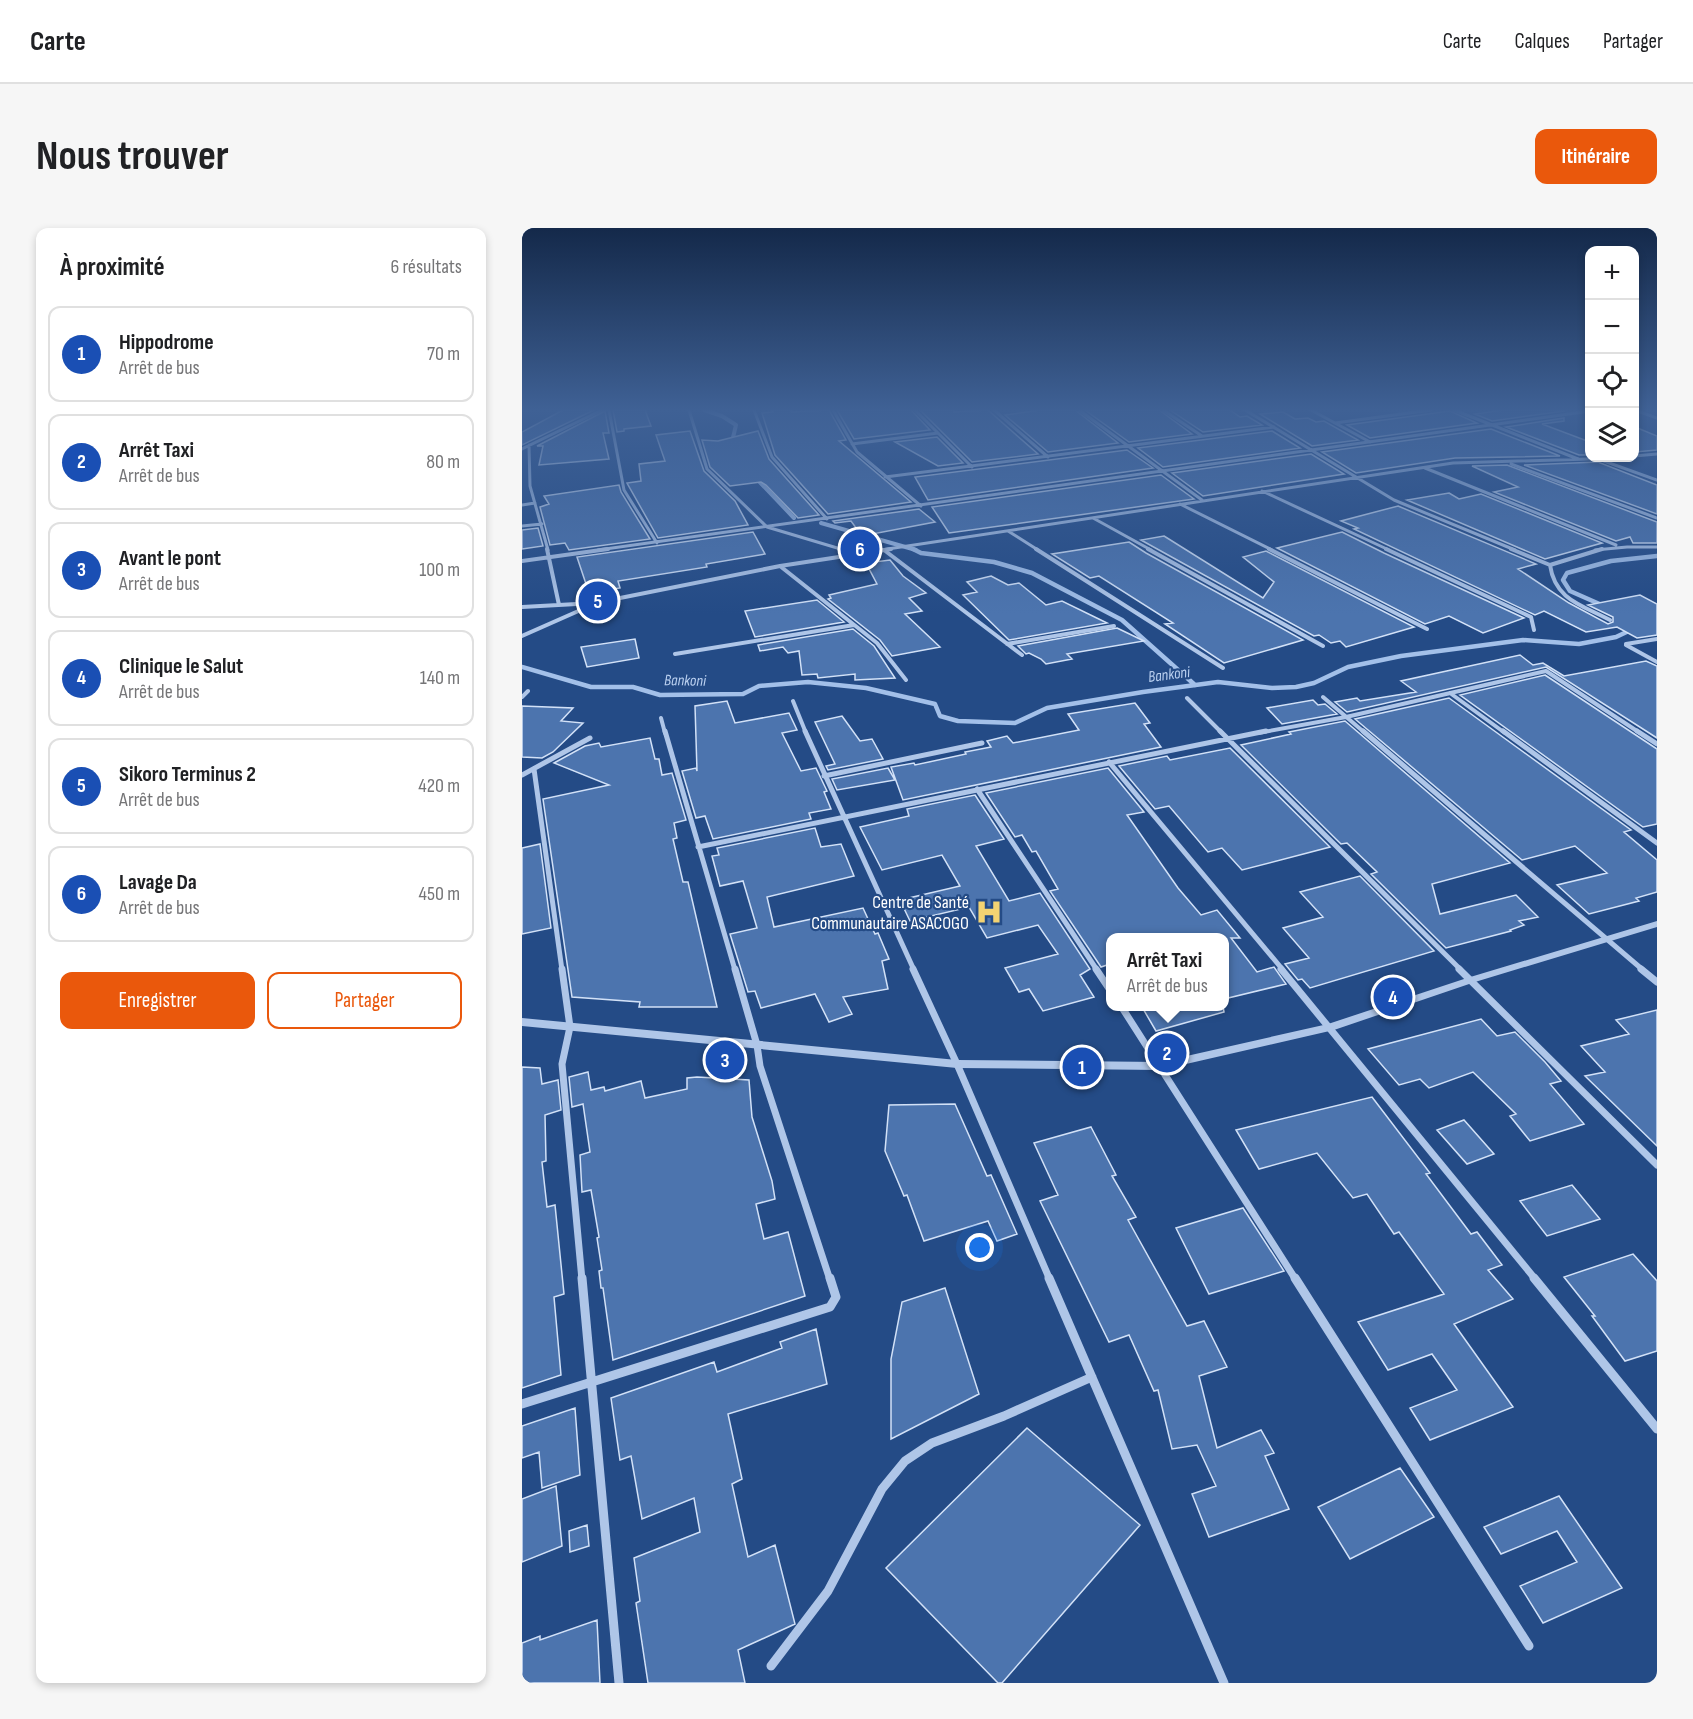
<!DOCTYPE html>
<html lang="fr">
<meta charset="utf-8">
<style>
:root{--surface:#fff;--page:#f6f6f6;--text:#202124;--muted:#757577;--line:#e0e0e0;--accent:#ea580c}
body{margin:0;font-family:"Sofia Sans Condensed",sans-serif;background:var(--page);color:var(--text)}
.controls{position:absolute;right:18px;top:18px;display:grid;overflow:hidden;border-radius:12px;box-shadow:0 3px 9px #0003}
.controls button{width:54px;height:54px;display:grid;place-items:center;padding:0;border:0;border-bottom:2px solid var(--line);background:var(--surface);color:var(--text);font:30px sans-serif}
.you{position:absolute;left:458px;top:1020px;width:21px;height:21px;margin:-15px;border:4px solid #fff;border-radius:50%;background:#1a73e8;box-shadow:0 0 0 9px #1a73e833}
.badge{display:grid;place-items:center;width:39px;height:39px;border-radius:50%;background:var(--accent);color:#fff;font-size:20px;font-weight:700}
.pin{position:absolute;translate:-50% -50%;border:3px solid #fff;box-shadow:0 2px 6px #0006}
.popup{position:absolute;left:584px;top:705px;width:123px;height:78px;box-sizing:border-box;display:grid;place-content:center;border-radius:12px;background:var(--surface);filter:drop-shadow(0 2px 4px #0005);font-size:20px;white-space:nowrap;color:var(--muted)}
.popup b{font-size:22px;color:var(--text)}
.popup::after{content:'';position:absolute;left:50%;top:100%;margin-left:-12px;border:12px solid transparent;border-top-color:var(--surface)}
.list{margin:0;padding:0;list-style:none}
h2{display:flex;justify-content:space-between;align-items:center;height:78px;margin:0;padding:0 24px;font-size:26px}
h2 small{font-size:20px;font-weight:400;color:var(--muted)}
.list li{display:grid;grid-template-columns:39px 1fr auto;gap:18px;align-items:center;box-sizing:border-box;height:96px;margin:0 12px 12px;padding:0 12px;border:2px solid var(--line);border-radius:12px}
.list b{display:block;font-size:22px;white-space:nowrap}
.list p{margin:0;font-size:20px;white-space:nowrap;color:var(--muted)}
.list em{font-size:20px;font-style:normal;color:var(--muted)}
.actions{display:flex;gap:12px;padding:18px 24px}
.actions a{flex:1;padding:14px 0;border:2px solid var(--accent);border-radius:12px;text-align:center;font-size:21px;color:var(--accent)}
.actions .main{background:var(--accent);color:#fff}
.icon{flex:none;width:33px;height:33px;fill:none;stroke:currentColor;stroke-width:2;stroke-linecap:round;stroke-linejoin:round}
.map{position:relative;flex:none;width:1135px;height:1455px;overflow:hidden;border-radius:12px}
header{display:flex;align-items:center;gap:36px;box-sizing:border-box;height:84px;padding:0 30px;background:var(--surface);border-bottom:2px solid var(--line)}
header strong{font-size:28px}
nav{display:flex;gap:33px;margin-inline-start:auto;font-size:21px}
.intro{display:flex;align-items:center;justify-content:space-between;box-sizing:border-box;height:144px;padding:0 36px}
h1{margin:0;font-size:42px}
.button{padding:15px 27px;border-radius:12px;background:var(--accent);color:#fff;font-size:21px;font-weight:700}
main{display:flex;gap:36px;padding:0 36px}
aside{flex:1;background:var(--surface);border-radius:12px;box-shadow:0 3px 9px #0003}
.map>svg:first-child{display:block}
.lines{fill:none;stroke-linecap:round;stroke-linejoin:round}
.stream-far1{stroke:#a3c0e9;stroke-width:4}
.stream{stroke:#a3c0e9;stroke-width:4.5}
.building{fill:#4c74ae;stroke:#d2e1f7;stroke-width:1.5}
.minor-far4{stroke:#afc6e8;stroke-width:3}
.minor-far3{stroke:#afc6e8;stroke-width:4}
.minor-far2{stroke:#afc6e8;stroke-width:5}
.minor-far1{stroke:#afc6e8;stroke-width:7}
.minor{stroke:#afc6e8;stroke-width:9}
.tertiary{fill:#afc6e8;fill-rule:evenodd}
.labels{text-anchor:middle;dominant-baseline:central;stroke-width:4.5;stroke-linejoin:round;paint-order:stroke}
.far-water-label{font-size:16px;font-style:italic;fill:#bad0f0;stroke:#244b86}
.poi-label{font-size:18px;fill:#fff;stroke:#244b86;text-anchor:end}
</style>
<header>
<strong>Carte</strong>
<nav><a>Carte</a><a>Calques</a><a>Partager</a></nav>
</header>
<div class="intro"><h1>Nous trouver</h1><a class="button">Itinéraire</a></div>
<main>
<aside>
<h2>À proximité<small>6 résultats</small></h2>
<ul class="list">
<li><span class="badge" style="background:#1a4fb4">1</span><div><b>Hippodrome</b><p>Arrêt de bus</p></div><em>70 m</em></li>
<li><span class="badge" style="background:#1a4fb4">2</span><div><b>Arrêt Taxi</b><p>Arrêt de bus</p></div><em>80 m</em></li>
<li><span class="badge" style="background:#1a4fb4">3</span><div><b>Avant le pont</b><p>Arrêt de bus</p></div><em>100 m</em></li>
<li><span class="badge" style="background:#1a4fb4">4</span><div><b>Clinique le Salut</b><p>Arrêt de bus</p></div><em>140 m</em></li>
<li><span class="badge" style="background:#1a4fb4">5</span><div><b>Sikoro Terminus 2</b><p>Arrêt de bus</p></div><em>420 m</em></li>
<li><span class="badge" style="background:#1a4fb4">6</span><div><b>Lavage Da</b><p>Arrêt de bus</p></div><em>450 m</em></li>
</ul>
<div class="actions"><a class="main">Enregistrer</a><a>Partager</a></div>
</aside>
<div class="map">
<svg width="1135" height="1455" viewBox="0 0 1135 1455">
<rect width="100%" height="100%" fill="#244b86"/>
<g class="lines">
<path class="stream-far1" d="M182 182 200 188 214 197 209 218
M232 248 272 290
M299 295 394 322"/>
<path class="stream" d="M391 321 399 325 472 334 510 345 600 392 673 457
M1082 378 1048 363 1041 352 1045 345 1089 333 1135 328
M0 439 69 459H111L138 467 221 466 237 458 286 454 344 460 413 476 418 488 436 493 493 495 525 480 621 464 696 454 750 460 774 459 792 455 826 439 879 428 1001 412 1057 416 1094 409 1113 400"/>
</g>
<path class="building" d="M41 182H72L0 217V204Z
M91 182H123L129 198 102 201V203L95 204Z
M249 182H268L270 184 307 182 324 212 317 213 389 274 306 286 253 227 240 185 251 184Z
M315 182H389L408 202 332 211Z
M398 182H432V184L466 182 516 226 450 234Z
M518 182H553L596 215 526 224 483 187Z
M563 182H637L670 206 607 214Z
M648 182H708L718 189 725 188 740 197 681 204Z
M982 182H1042V183L970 193 953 186Z
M83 183 87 205H81L87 231 17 237 21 218H15Z
M928 183 955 195 848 210 825 197Z
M761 184 773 191 786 190 794 194 802 193 836 212 790 218 738 186Z
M1042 190V193L1020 196 1068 214V227H1057L984 199Z
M1113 199 1135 208V222L1113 224Z
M969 201 1038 228 933 230 834 245 800 224Z
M168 203 182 243 213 273 226 297 136 310 105 255 119 253 117 236 143 233 134 207Z
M236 203 247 231 297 287 276 290 244 257 239 254 208 258 188 239 180 212 196 213Z
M750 203 778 220 641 239 616 220Z
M415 209 441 235 416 238 373 214Z
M605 222 631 240 406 272 393 249Z
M789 226 822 246 681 268 650 245Z
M1076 234 1135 257V286L1002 237Z
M985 237 1135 294V315H1111L1108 309 1094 313 972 264 996 259 950 238Z
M639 247 672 271 427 305 410 279Z
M97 257 99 264 128 311 47 322 43 315 28 317 18 279 27 276 22 268Z
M927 265 937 271 959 266 1080 315 1023 331 885 272Z
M876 278 1014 336 996 341 1047 375 1086 396 1091 394V389L1066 377 1118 367 1135 376V407L1115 410 1095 399 1064 404 1022 383 1013 387 832 301 836 300 819 293Z
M397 281 413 294 340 308 329 293 313 295 311 293Z
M16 300 21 318 0 321V302Z
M231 304 243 326 184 336 185 339 96 353 98 360 67 365 55 329Z
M820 304 862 325 1002 390 961 405 927 388 903 396 755 320Z
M642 308 741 370 752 354 721 329 744 323 892 399 824 419 818 413 809 415 797 407 792 408 619 312Z
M607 314 624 325 781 412 702 435 643 396 651 395 577 348 568 350 530 326Z
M368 332 381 348 404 365 387 370 400 383 383 386 418 419 370 428 358 412 306 371 309 370 307 367 355 356 344 335Z
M469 348 486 357 497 355 524 377 540 373 585 395 487 412 441 367 455 364 445 354Z
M295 372 322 394 233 409 223 383Z
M595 400 622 413 545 426 550 431 524 436 519 431 507 425 504 426 496 418Z
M331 401 352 418 373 450 333 452V446L296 450 295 446 280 447 277 423 266 425 261 419 238 423 236 417Z
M113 411 117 430 65 439 59 419Z
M998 427 1011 437 1021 435 1042 448 1124 433 1135 438V510L1024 439 825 484 813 474 835 470 838 473 894 464 879 453Z
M1023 447 1135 521V596L1121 599 938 467Z
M927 470 1109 602 1102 604 1135 632V664L1114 670 1117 673 1067 686 1035 657 1085 645 1053 618 1000 632 833 491Z
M791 472 796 477 803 476 815 486 760 496 745 480Z
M205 473 213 495 267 485 275 502 260 505 279 543 294 540 305 563 302 564 309 581 287 585 289 591 191 611 183 588 174 590 160 543 174 540 175 543 173 478Z
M613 475 628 495 622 496 639 519 381 572 369 539 392 535 393 537 444 526 443 524 469 519 465 513 485 508 491 515 557 502 546 486Z
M0 478 51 480 39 493 61 495 31 524 20 530 0 529Z
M320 488 338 513 350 511 361 531 306 542 304 538 313 536 293 494Z
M823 493 988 635 910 656 918 686 994 667 1016 689 997 693 1002 697 988 702 989 703 924 720 849 646 855 644 825 615 819 616 719 517 769 506 767 504Z
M128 510 133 531H137L140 547 150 545 164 592 152 595 155 610 151 611 161 654H166L195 779H117L118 774 50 769 21 571 87 557 32 535 63 518 77 515 79 519Z
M708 520 808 619 720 642 700 620 686 624 647 578 633 581 597 538 645 528 648 532Z
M366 540 373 552 315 562 310 551Z
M586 540 622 584 605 587 656 660 679 687 695 682 718 710H709L735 744 752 739 764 756 702 771V710H588V736L579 739 577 736 528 663 536 661 514 623 510 624 500 607 493 609 464 565Z
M453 567 482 611 454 618 487 673 518 665 568 741 558 747 572 769 521 783 507 761 497 764 483 740 536 726 516 697 465 710 447 679 388 693 378 672 438 658 420 627 360 642 338 599 387 588 385 581Z
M293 600 299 619 319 616 332 648 245 669 252 699 341 680 353 706 356 705 367 731 360 733 366 761 321 769 330 786 307 794 293 766 239 780 233 763 226 764 208 706 235 700 221 653 198 658 190 628 197 627 195 620Z
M18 616 29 700 0 706V620Z
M838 648 912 723 788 760 780 751 776 752 763 736 787 730 761 700 801 689 778 664Z
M701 778 702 784 634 803 620 779Z
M1135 782V918L1063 848 1083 844 1059 818 1107 806 1094 792Z
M959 791 975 808 993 804 1023 834 1039 853 1028 856 1062 896 1008 913 988 888 994 886 951 844 907 860 898 851 877 857 846 821Z
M0 839 18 840 20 856 36 852 39 882 23 887 24 933 20 934 25 979 33 977 42 1066 32 1069 39 1147 0 1160Z
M66 844 69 862 82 859 83 863 119 853 123 870 165 861V850L175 849 227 852 230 889 250 953 253 971 234 976 242 1011 266 1004 283 1068 91 1132 81 1060H79L77 1043 80 1042 75 1010 77 1009 69 962 60 964 58 927 68 924 61 876 50 879 47 849Z
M850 869 908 945 904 946 949 1006 955 1004 980 1037 966 1042 991 1071 932 1096 991 1179 908 1212 888 1180 935 1162 910 1126 866 1142 836 1094 922 1066 877 1004 872 1006 845 966 831 970 795 925 737 941 714 902Z
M433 876 465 948 469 947 495 1006 475 1013 466 993 402 1013 385 967 382 968 363 923 367 877Z
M942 892 972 926 945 936 915 902Z
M569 899 594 947 590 948 614 989 606 992 665 1098 682 1093 705 1139 677 1148 695 1220 739 1202 752 1225 743 1228 767 1281 687 1309 670 1266 694 1258 675 1217 650 1221 636 1162 632 1163 607 1107 587 1114 518 973 536 967 512 915Z
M1050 957 1078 991 1025 1008 998 973Z
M721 980 762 1043 687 1066 654 1000Z
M1111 1026 1135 1053V1123L1103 1133 1070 1088H1073L1042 1049Z
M423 1060 457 1166 369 1211V1131L380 1074Z
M294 1101 305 1156 206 1186 220 1251 210 1256 226 1329 253 1317 273 1396 216 1422 223 1455H126L114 1375 118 1373 112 1330 178 1304 172 1270 120 1291 109 1228 98 1232 89 1170 192 1134 195 1144 260 1120 258 1114Z
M53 1180 58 1247 20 1260 17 1224 0 1230V1198Z
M505 1200 618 1297 480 1455H476L364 1340Z
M878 1240 912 1289 828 1331 796 1279Z
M34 1258 40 1318 0 1334V1271Z
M1037 1268 1100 1360 1021 1395 998 1358 1055 1334 1035 1303 979 1326 962 1299Z
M65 1297 67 1318 48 1324 47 1303Z
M75 1392 78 1455H0V1415L18 1408V1412Z"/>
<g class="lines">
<path class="minor-far4" d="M87 182 102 262 135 315
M167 182 185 241 245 299 322 322
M232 182 250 229 305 291
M311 182 335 224 399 278
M393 182 450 239
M472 182 526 229
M557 182 680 272
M641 182 680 208
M723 182 872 272 993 322
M789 182 848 214
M932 182 1056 231
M1113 182 1135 190
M813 195 909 182
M330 216 416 205
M7 217 8 258 26 322
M0 221 80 182
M1112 228 1135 226
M1079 232 1135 252
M989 236 1135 290
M903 240 1094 317
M363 249 752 199
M740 263 867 322
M658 276 750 322
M0 277 13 275
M571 290 629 322
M0 298 20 296
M486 303 516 322
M76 322 1068 183
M359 322 931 235 1099 230
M1073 322 1105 319H1135"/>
<path class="minor-far3" d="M25 321 37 377
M317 321 331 325
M514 321 701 440
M626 321 801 418
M747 321 905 401
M864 321 1009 389 1012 402
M989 321 1028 337 1080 321
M362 322 500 427
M0 333 86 321
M1028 337C1033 372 1060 377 1088 392
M258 338 355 415 384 452
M0 379 73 375 258 338 369 321
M0 408 70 377
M485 416 592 398
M1104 416 1135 411
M1104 417 1135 434
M153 426 332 397
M928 465 983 505
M0 469 6 463
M801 469 843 505
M665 470 700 505
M271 473 284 505
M139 490 143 505
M736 505 824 489 1024 443 1118 505"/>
<path class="minor-far2" d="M143 503 213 742
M283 503 392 742
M698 503 939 742
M841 503 1121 742
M981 503 1135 615
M1115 503 1135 516
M587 534 761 742
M12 541 40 742
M0 547 68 510
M302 548 460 515
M455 561 575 742
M176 619 744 503"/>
<path class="minor-far1" d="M40 741 48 799 40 836 60 1052
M213 741 235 817 238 838 308 1052
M391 741 435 836 528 1052
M574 741 588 762
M759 741 1014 1052
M937 741 1135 937
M1119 741 1135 754
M599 778 774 1052"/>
<path class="minor" d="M60 1050 97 1455
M527 1050 702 1455
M773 1050 1007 1418
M1012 1050 1135 1201
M0 1176 308 1079 314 1069 308 1050
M249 1438 306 1363 360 1261 383 1233 410 1215 482 1188 570 1149"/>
<path class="tertiary" d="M1135 693V699L953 754 812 802 638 842 435 840 0 798V790L435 832 638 834 806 796 945 750Z"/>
</g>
<linearGradient id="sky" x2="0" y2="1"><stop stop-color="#14294a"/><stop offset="0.47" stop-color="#3f6195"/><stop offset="1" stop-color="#3f6195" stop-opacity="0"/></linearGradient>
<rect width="1135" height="386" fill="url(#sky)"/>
<defs>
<symbol id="hospital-bare" viewBox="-9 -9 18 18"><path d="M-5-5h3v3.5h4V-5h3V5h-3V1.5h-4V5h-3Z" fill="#f3d372" stroke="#244b86" stroke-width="2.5" paint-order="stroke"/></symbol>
</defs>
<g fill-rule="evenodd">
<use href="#hospital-bare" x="448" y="665" width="38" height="38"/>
</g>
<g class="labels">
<g class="far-water-label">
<text transform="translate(647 447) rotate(-7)">Bankoni</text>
<text transform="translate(163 453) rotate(1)">Bankoni</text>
</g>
<g class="poi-label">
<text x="447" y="674">Centre de Santé<tspan x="447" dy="21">Communautaire ASACOGO</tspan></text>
</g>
</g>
</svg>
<div class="controls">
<button>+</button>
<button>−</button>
<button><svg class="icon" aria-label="locate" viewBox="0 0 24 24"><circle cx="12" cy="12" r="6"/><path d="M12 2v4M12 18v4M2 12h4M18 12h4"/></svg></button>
<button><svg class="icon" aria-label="layers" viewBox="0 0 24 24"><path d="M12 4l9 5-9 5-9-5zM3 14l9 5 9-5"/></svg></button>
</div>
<div class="you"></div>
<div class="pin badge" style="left:560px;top:839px;background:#1a4fb4">1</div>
<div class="pin badge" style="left:645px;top:825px;background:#1a4fb4">2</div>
<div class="popup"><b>Arrêt Taxi</b>Arrêt de bus</div>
<div class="pin badge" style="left:203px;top:832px;background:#1a4fb4">3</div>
<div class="pin badge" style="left:871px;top:769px;background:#1a4fb4">4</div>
<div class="pin badge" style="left:76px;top:373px;background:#1a4fb4">5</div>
<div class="pin badge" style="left:338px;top:321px;background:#1a4fb4">6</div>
</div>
</main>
